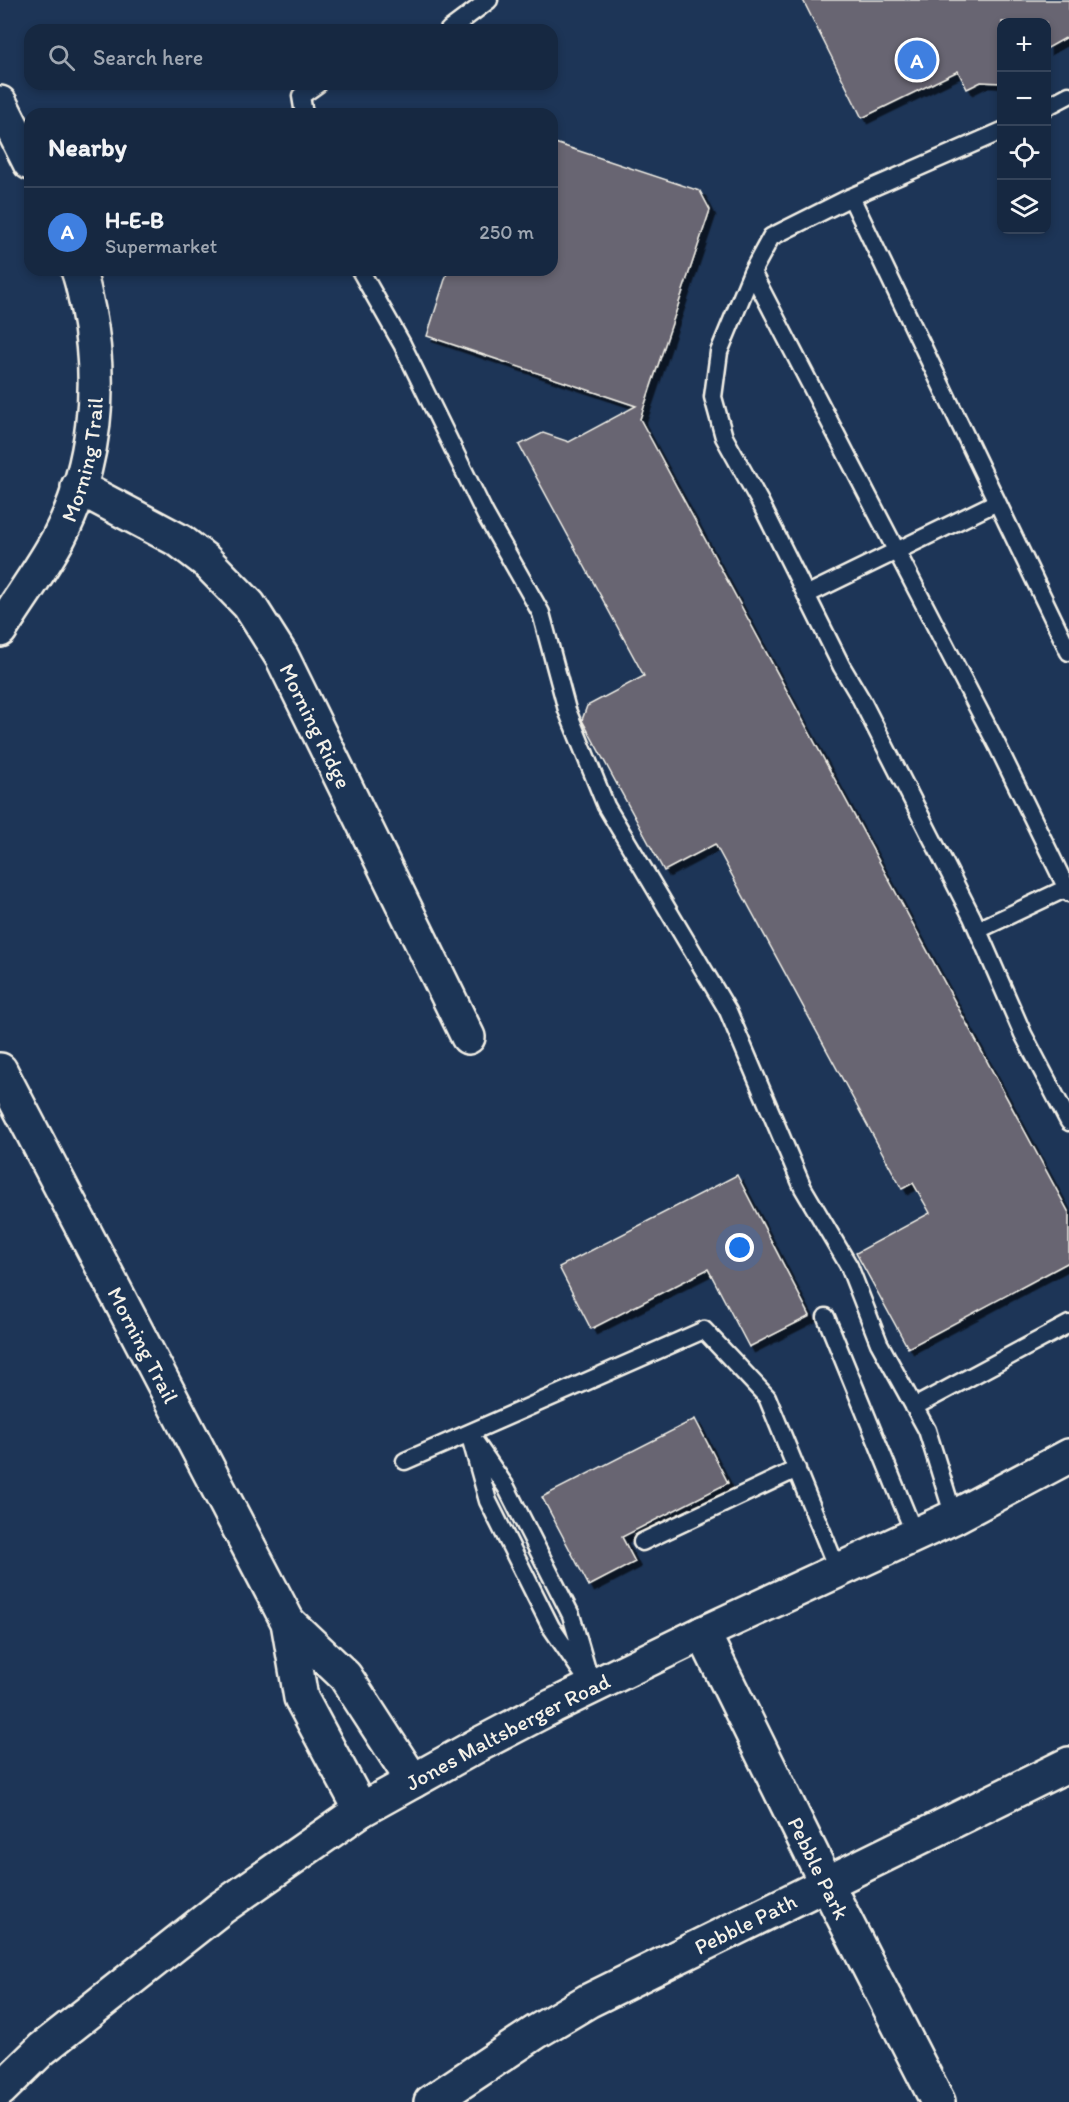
<!DOCTYPE html>
<meta charset="utf-8">
<style>
:root{--surface:#162841;--page:#1f3048;--text:#f1f3f6;--muted:#9ea6b1;--line:#35445a;--accent:#8bbbb9}
body{margin:0;font-family:Itim,sans-serif;background:var(--page);color:var(--text)}
.controls{position:absolute;right:18px;top:18px;display:grid;overflow:hidden;border-radius:12px;box-shadow:0 3px 9px #0003}
.controls button{width:54px;height:54px;display:grid;place-items:center;padding:0;border:0;border-bottom:2px solid var(--line);background:var(--surface);color:var(--text);font:30px sans-serif}
.you{position:absolute;left:740px;top:1248px;width:21px;height:21px;margin:-15px;border:4px solid #fff;border-radius:50%;background:#1a73e8;box-shadow:0 0 0 9px #1a73e833}
.badge{display:grid;place-items:center;width:39px;height:39px;border-radius:50%;background:var(--accent);color:#fff;font-size:20px;font-weight:700}
.pin{position:absolute;translate:-50% -50%;border:3px solid #fff;box-shadow:0 2px 6px #0006}
.list{margin:0;padding:0;list-style:none}
h2{display:flex;justify-content:space-between;align-items:center;height:78px;margin:0;padding:0 24px;font-size:26px}
h2 small{font-size:20px;font-weight:400;color:var(--muted)}
.list li{display:grid;grid-template-columns:39px 1fr auto;gap:18px;align-items:center;box-sizing:border-box;height:90px;padding:0 24px;border-top:2px solid var(--line)}
.list b{display:block;font-size:22px;white-space:nowrap}
.list p{margin:0;font-size:20px;white-space:nowrap;color:var(--muted)}
.list em{font-size:20px;font-style:normal;color:var(--muted)}
.icon{flex:none;width:33px;height:33px;fill:none;stroke:currentColor;stroke-width:2;stroke-linecap:round;stroke-linejoin:round}
.map{position:relative;flex:none;width:1069px;height:2102px;overflow:hidden}
.search{position:absolute;background:var(--surface);box-shadow:0 3px 9px #0003;left:24px;top:24px;width:534px;height:66px;display:flex;align-items:center;gap:15px;box-sizing:border-box;padding:0 21px;border-radius:18px;color:var(--muted);font-size:22px}
.panel{position:absolute;background:var(--surface);box-shadow:0 3px 9px #0003;left:24px;top:108px;width:534px;height:168px;border-radius:18px}
.map>svg:first-child{display:block}
.building{fill:#686572;stroke:#f4f1e8;stroke-width:1.5;filter:url(#shadow)}
.lines{fill:none;stroke-linecap:round;stroke-linejoin:round}
.lane-casing{stroke:#f4f1e8;stroke-width:21}
.street-casing{stroke:#f4f1e8;stroke-width:38}
.secondary-casing{stroke:#f4f1e8;stroke-width:38}
.lane{stroke:#1d3557;stroke-width:16}
.street{stroke:#1d3557;stroke-width:33}
.secondary{stroke:#1d3557;stroke-width:33}
.labels{text-anchor:middle;dominant-baseline:central;stroke-width:4.5;stroke-linejoin:round;paint-order:stroke}
.street-label{font-size:22px;fill:#f4f1e8;stroke:#1d3557}
</style>
<div class="map">
<svg width="1069" height="2102" viewBox="0 0 1069 2102">
<defs>
<filter id="shadow"><feDropShadow dx="5.5" dy="5.5" stdDeviation="0" flood-color="#0009"/></filter>
</defs>
<rect width="100%" height="100%" fill="#1d3557"/>
<filter id="ink" filterUnits="userSpaceOnUse"><feTurbulence type="fractalNoise" baseFrequency=".0167" numOctaves="2"/><feDisplacementMap in="SourceGraphic" scale="12" xChannelSelector="R" yChannelSelector="G"/><feConvolveMatrix kernelMatrix="1 2 1 2 8 2 1 2 1" color-interpolation-filters="sRGB"/></filter>
<g filter="url(#ink)">
<path class="building" d="M803 0H1069V36L1046 49V22H1002V83L981 82 967 89 958 71 862 118Z
M552 142 700 191 710 210 640 419 1069 1213V1262L908 1348 856 1253 930 1213 913 1183 902 1189 715 844 664 871 582 720 587 706 644 676 519 445 543 433 569 442 636 406 427 336 448 270H552Z
M737 1175 810 1316 749 1347 708 1269 591 1329 559 1267Z
M695 1419 728 1483 622 1537 635 1562 589 1586 542 1497Z"/>
<g class="lines">
<defs>
<path id="lane" d="M449 30 489 0
M1046 107 1069 95
M304 114 301 96 318 84
M1002 131 851 197 771 237 752 272 719 352 713 397 724 437 760 502 842 667 861 699 972 917 1023 1034 1069 1122
M851 197 1069 652
M360 270 402 344 485 514 541 613 567 710 606 806 728 1011 803 1188 849 1266 879 1343 927 1430 954 1517
M752 272 997 745 1069 893
M806 595 997 502
M978 930 1069 887
M826 1317 915 1535
M914 1407 1069 1324
M469 1433 506 1487 571 1615 592 1687 551 1627 488 1501Z
M405 1461 704 1330 767 1397 838 1571
M642 1542 797 1469"/>
<g id="street">
<path d="M0 103 30 163"/>
<path id="s1" d="M78 487 180 541 205 560 249 605 282 657 468 1037"/>
<path id="s2" d="M0 630C19 599 42 569 59 537 95 468 103 386 88 310 85 297 83 283 78 270"/>
<path id="s3" d="M0 1070 288 1622 301 1698 361 1810"/>
<path d="M288 1622 345 1676 413 1781"/>
<path id="s4" d="M703 1633 826 1883 938 2102"/>
<path id="s5" d="M431 2102 536 2032 588 2001 1069 1764"/>
</g>
<g id="secondary">
<path id="s6" d="M0 2090 42 2049 221 1908 361 1810 478 1745 553 1706 703 1633 954 1517 1069 1456"/>
</g>
</defs>
<use href="#lane" class="lane-casing"/>
<use href="#street" class="street-casing"/>
<use href="#secondary" class="secondary-casing"/>
<use href="#lane" class="lane"/>
<use href="#street" class="street"/>
<use href="#secondary" class="secondary"/>
</g>
</g>
<g class="labels">
<g class="street-label">
<text stroke="none"><textPath href="#s2" startOffset="192">Morning Trail</textPath></text>
<text stroke="none"><textPath href="#s1" startOffset="348">Morning Ridge</textPath></text>
<text stroke="none"><textPath href="#s3" startOffset="310">Morning Trail</textPath></text>
<text stroke="none"><textPath href="#s6" startOffset="624">Jones Maltsberger Road</textPath></text>
<text stroke="none"><textPath href="#s4" startOffset="262">Pebble Park</textPath></text>
<text stroke="none"><textPath href="#s5" startOffset="362">Pebble Path</textPath></text>
</g>
</g>
</svg>
<div class="controls">
<button>+</button>
<button>−</button>
<button><svg class="icon" aria-label="locate" viewBox="0 0 24 24"><circle cx="12" cy="12" r="6"/><path d="M12 2v4M12 18v4M2 12h4M18 12h4"/></svg></button>
<button><svg class="icon" aria-label="layers" viewBox="0 0 24 24"><path d="M12 4l9 5-9 5-9-5zM3 14l9 5 9-5"/></svg></button>
</div>
<div class="you"></div>
<div class="pin badge" style="left:917px;top:60px;background:#3f7fe0">A</div>
<div class="search"><svg class="icon" aria-label="search" viewBox="0 0 24 24"><circle cx="10" cy="10" r="6"/><path d="M15 15l6 6"/></svg>Search here</div>
<section class="panel">
<h2>Nearby<small></small></h2>
<ul class="list">
<li><span class="badge" style="background:#3f7fe0">A</span><div><b>H-E-B</b><p>Supermarket</p></div><em>250 m</em></li>
</ul>
</section>
</div>
